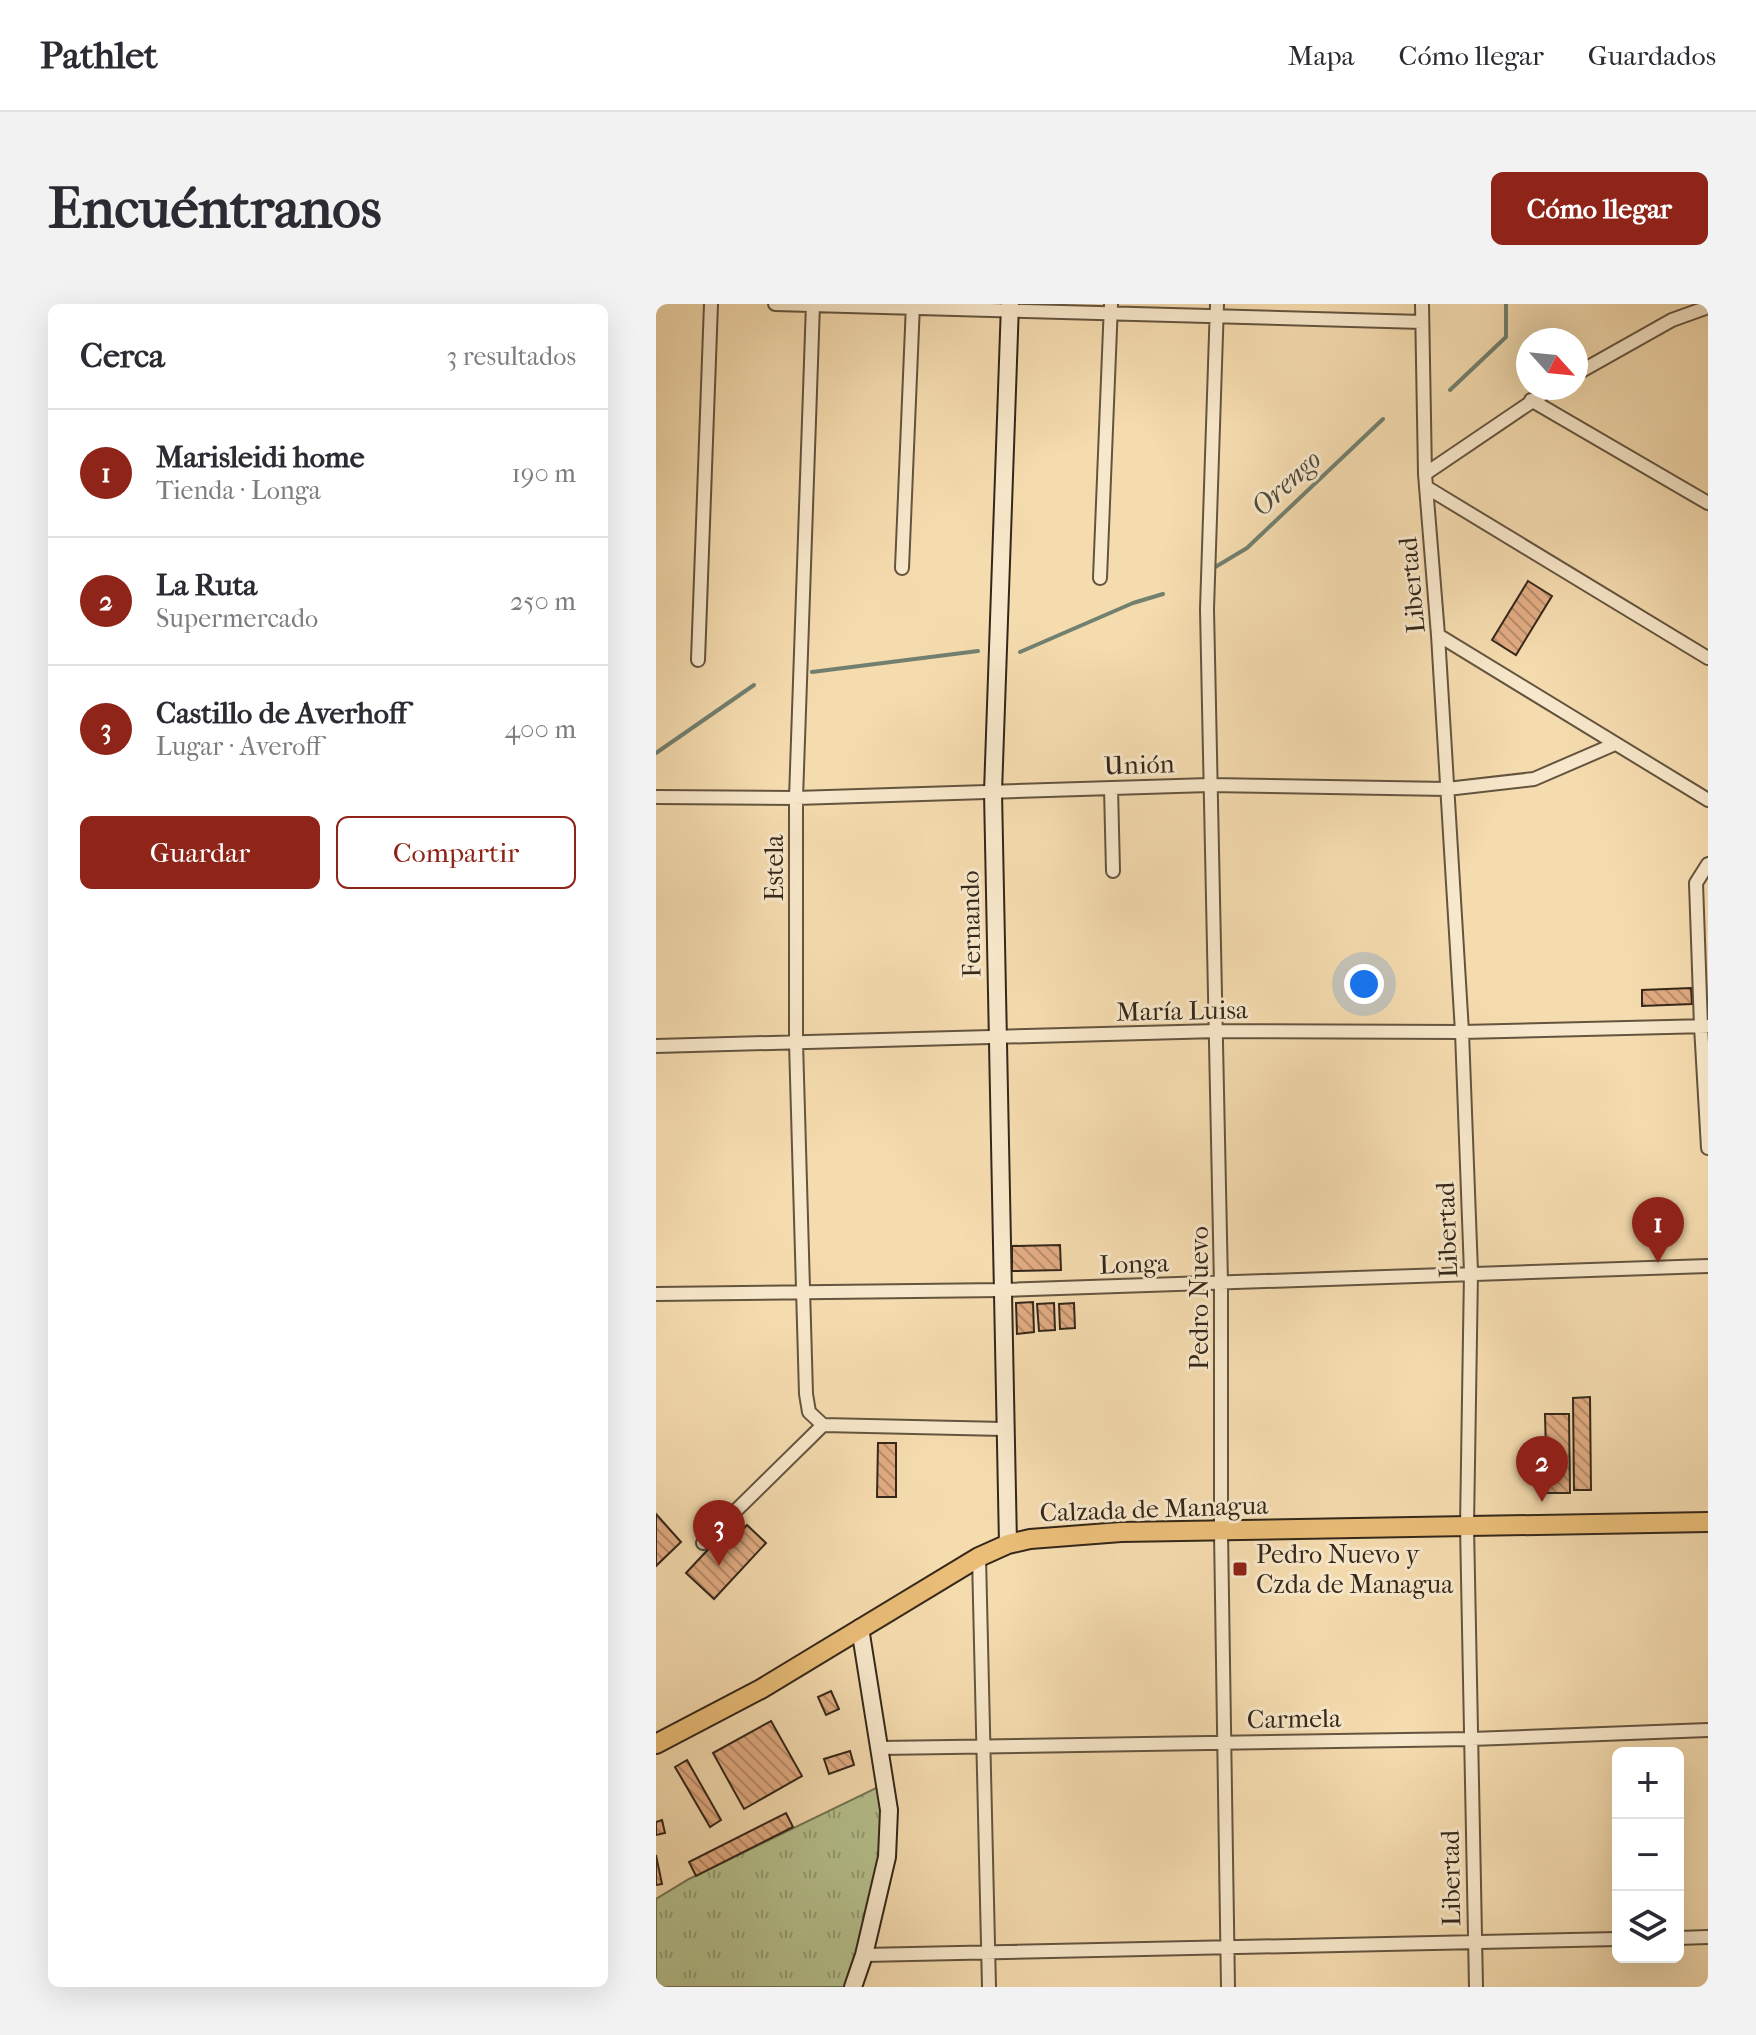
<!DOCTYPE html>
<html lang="es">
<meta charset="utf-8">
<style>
:root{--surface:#fff;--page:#f2f2f3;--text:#2b2b33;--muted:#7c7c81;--line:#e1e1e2;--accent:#8f2418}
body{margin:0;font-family:"IM FELL French Canon",serif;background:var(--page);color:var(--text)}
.controls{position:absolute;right:24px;bottom:24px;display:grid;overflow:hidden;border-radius:12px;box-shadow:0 8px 32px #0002}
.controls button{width:72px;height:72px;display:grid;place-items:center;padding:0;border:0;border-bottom:2px solid var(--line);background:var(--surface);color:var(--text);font:40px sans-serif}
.compass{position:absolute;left:860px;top:24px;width:72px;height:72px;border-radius:50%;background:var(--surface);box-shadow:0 8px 32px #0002;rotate:117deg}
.you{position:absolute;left:708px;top:680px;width:28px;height:28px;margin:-20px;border:6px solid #fff;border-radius:50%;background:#1a73e8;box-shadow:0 0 0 12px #1a73e833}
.badge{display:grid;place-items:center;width:52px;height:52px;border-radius:50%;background:var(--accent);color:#fff;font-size:26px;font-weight:700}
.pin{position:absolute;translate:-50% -66px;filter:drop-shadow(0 2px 4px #0008)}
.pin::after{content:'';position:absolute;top:42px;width:28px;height:24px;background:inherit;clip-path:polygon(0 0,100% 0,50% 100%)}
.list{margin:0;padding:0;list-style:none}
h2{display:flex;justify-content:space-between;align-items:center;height:104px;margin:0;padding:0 32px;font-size:34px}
h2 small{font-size:26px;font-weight:400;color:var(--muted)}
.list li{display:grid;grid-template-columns:52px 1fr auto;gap:24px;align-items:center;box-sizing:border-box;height:128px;padding:0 32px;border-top:2px solid var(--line)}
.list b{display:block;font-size:30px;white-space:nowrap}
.list p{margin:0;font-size:26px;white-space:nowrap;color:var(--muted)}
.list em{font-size:26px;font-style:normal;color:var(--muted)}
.actions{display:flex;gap:16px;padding:24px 32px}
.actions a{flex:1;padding:18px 0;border:2px solid var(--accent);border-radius:12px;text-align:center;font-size:28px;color:var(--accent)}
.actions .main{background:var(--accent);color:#fff}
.icon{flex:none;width:44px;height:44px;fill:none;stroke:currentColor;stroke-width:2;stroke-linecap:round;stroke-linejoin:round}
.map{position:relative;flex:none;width:1052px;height:1683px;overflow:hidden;border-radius:12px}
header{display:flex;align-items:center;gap:48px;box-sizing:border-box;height:112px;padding:0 40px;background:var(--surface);border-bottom:2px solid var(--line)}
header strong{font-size:38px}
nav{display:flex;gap:44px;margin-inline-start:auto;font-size:28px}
.intro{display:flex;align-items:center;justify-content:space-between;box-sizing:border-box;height:192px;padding:0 48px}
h1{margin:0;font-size:56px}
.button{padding:20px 36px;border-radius:12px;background:var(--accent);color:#fff;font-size:28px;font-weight:700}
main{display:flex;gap:48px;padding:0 48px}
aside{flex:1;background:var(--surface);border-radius:12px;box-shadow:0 8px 32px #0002}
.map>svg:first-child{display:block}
.grass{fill:url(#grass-tufts);stroke:#757454;stroke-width:2}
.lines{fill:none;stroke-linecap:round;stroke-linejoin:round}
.stream{stroke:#728070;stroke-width:4}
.building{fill:url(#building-back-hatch);stroke:#34271a;stroke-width:2}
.street-casing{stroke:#64543f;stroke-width:16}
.secondary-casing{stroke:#34271a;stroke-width:20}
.primary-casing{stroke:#34271a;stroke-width:22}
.street{stroke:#f8e8cb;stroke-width:12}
.secondary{stroke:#f8e8cb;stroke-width:16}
.primary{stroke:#eabe78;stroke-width:18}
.poi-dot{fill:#8f2418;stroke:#f8e8cb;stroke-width:3}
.labels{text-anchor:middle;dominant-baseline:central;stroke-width:6;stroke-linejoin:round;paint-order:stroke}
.street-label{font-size:26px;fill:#34271a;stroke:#f8e8cb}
.poi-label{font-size:26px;fill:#34271a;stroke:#f8e8cb;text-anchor:start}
.water-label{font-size:28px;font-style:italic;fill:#4e4c3e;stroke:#f8e8cb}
</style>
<header>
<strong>Pathlet</strong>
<nav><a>Mapa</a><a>Cómo llegar</a><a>Guardados</a></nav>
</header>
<div class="intro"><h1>Encuéntranos</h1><a class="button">Cómo llegar</a></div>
<main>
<aside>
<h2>Cerca<small>3 resultados</small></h2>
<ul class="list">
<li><span class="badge">1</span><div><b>Marisleidi home</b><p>Tienda · Longa</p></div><em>190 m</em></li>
<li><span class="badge">2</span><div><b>La Ruta</b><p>Supermercado</p></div><em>250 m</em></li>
<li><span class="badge">3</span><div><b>Castillo de Averhoff</b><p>Lugar · Averoff</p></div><em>400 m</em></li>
</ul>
<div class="actions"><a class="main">Guardar</a><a>Compartir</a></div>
</aside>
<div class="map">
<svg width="1052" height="1683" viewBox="0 0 1052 1683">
<defs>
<pattern id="grass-tufts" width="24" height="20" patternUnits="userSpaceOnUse" patternTransform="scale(2)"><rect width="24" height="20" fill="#b6c28f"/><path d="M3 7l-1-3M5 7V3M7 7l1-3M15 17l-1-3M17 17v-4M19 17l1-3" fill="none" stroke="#959e74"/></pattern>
<pattern id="building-back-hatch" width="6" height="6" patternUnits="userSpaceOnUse" patternTransform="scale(2)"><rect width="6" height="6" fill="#e2ac83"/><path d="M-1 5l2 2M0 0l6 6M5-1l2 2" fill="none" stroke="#b88c6a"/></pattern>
</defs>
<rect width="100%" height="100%" fill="#f5dcaf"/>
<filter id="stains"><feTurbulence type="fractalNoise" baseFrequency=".0025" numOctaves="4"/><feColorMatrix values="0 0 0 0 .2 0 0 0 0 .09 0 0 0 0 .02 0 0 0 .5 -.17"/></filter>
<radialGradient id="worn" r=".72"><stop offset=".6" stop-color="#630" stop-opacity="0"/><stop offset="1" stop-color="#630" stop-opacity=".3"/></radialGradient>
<path class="grass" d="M222 1483 228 1498V1531L200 1659 189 1683H0V1595L33 1575Z"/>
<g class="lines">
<path class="stream" d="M794 86 850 33V0
M556 265 591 244 727 115
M364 348 477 299 507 290
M156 368 322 347
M0 449 98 381"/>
</g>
<path class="building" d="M872 277 896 292 860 351 836 336Z
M1035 684 1036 700 986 702V686Z
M404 941 405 966 356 967V942Z
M377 998 378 1028 361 1030 360 999Z
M398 999 399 1026 383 1027 381 1000Z
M418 999 419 1024 404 1025 403 1000Z
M934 1093 935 1186H918L917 1094Z
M889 1110H913L914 1189H891Z
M222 1139H240V1193H221Z
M0 1210 25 1238 0 1262Z
M91 1221 110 1239 58 1295 30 1269 60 1237 69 1245Z
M175 1387 183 1405 170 1411 162 1393Z
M115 1417 146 1472 88 1505 57 1449Z
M194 1447 198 1461 173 1470 168 1455Z
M31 1456 65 1516 54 1523 19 1463Z
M130 1509 137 1523 40 1572 33 1558Z
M6 1516 9 1529 0 1531V1518Z
M0 1551 6 1580 0 1581Z"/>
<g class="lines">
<defs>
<path id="street" d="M119 0 766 18
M157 0 140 494V738L150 1090 153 1108 167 1121
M561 0 551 305 565 980V1228L572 1683
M766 0 769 170 782 331 806 728 815 968 811 1222 820 1683
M920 70 1016 16 1052 3
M875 96 1052 199
M769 170 896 84
M770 183 1052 354
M246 264 257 0
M444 274 455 0
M782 331 1052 496
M42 356 55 0
M455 484 457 567
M0 493 140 494 553 481 791 485 878 475 959 440
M1052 560 1040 579 1045 722 1052 844
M0 742 561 727 806 728 1052 722
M0 990 346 986 1052 962
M47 1239 167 1121 348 1125
M323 1253 333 1683
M224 1444 815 1435 1052 1426
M1022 1634 1052 1633
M208 1651 962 1635"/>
<path id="secondary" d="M352 1240 337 488 354 0
M197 1683 208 1651 231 1553 233 1506 204 1324"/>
<path id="primary" d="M0 1440 105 1385 323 1253 352 1240 374 1235 465 1228 1052 1218"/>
</defs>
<use href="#street" class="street-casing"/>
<use href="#secondary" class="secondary-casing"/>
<use href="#primary" class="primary-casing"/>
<use href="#street" class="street"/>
<use href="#secondary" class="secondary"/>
<use href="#primary" class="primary"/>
</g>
<rect class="poi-dot" x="576" y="1257" width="16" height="16" rx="4"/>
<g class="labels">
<g class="street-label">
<text transform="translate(756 281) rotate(-95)">Libertad</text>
<text transform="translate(483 461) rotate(-2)">Unión</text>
<text transform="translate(118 564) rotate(-90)">Estela</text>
<text transform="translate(315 620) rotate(-91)">Fernando</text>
<text transform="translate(526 707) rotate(-1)">María Luisa</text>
<text transform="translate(791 926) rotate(-92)">Libertad</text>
<text transform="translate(478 960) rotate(-2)">Longa</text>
<text transform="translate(543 994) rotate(-90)">Pedro Nuevo</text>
<text transform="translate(498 1205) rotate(-2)">Calzada de Managua</text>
<text transform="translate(638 1415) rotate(-1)">Carmela</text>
<text transform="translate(795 1574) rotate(-91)">Libertad</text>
</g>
<g class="poi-label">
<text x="600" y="1250">Pedro Nuevo y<tspan x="600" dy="30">Czda de Managua</tspan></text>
</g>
<g class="water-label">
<text transform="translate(630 179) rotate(-43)">Orengo</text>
</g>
</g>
<rect width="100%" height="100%" filter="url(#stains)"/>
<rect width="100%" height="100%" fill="url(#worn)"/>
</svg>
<div class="controls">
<button>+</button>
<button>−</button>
<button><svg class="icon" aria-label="layers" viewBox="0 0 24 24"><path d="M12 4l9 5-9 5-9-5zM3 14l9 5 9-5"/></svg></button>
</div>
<svg class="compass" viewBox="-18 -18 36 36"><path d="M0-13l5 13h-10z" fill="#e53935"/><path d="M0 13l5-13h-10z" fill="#7c7c81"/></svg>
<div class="you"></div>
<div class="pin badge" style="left:1002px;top:959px">1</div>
<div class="pin badge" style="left:886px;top:1198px">2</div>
<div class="pin badge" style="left:63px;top:1262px">3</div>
</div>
</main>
